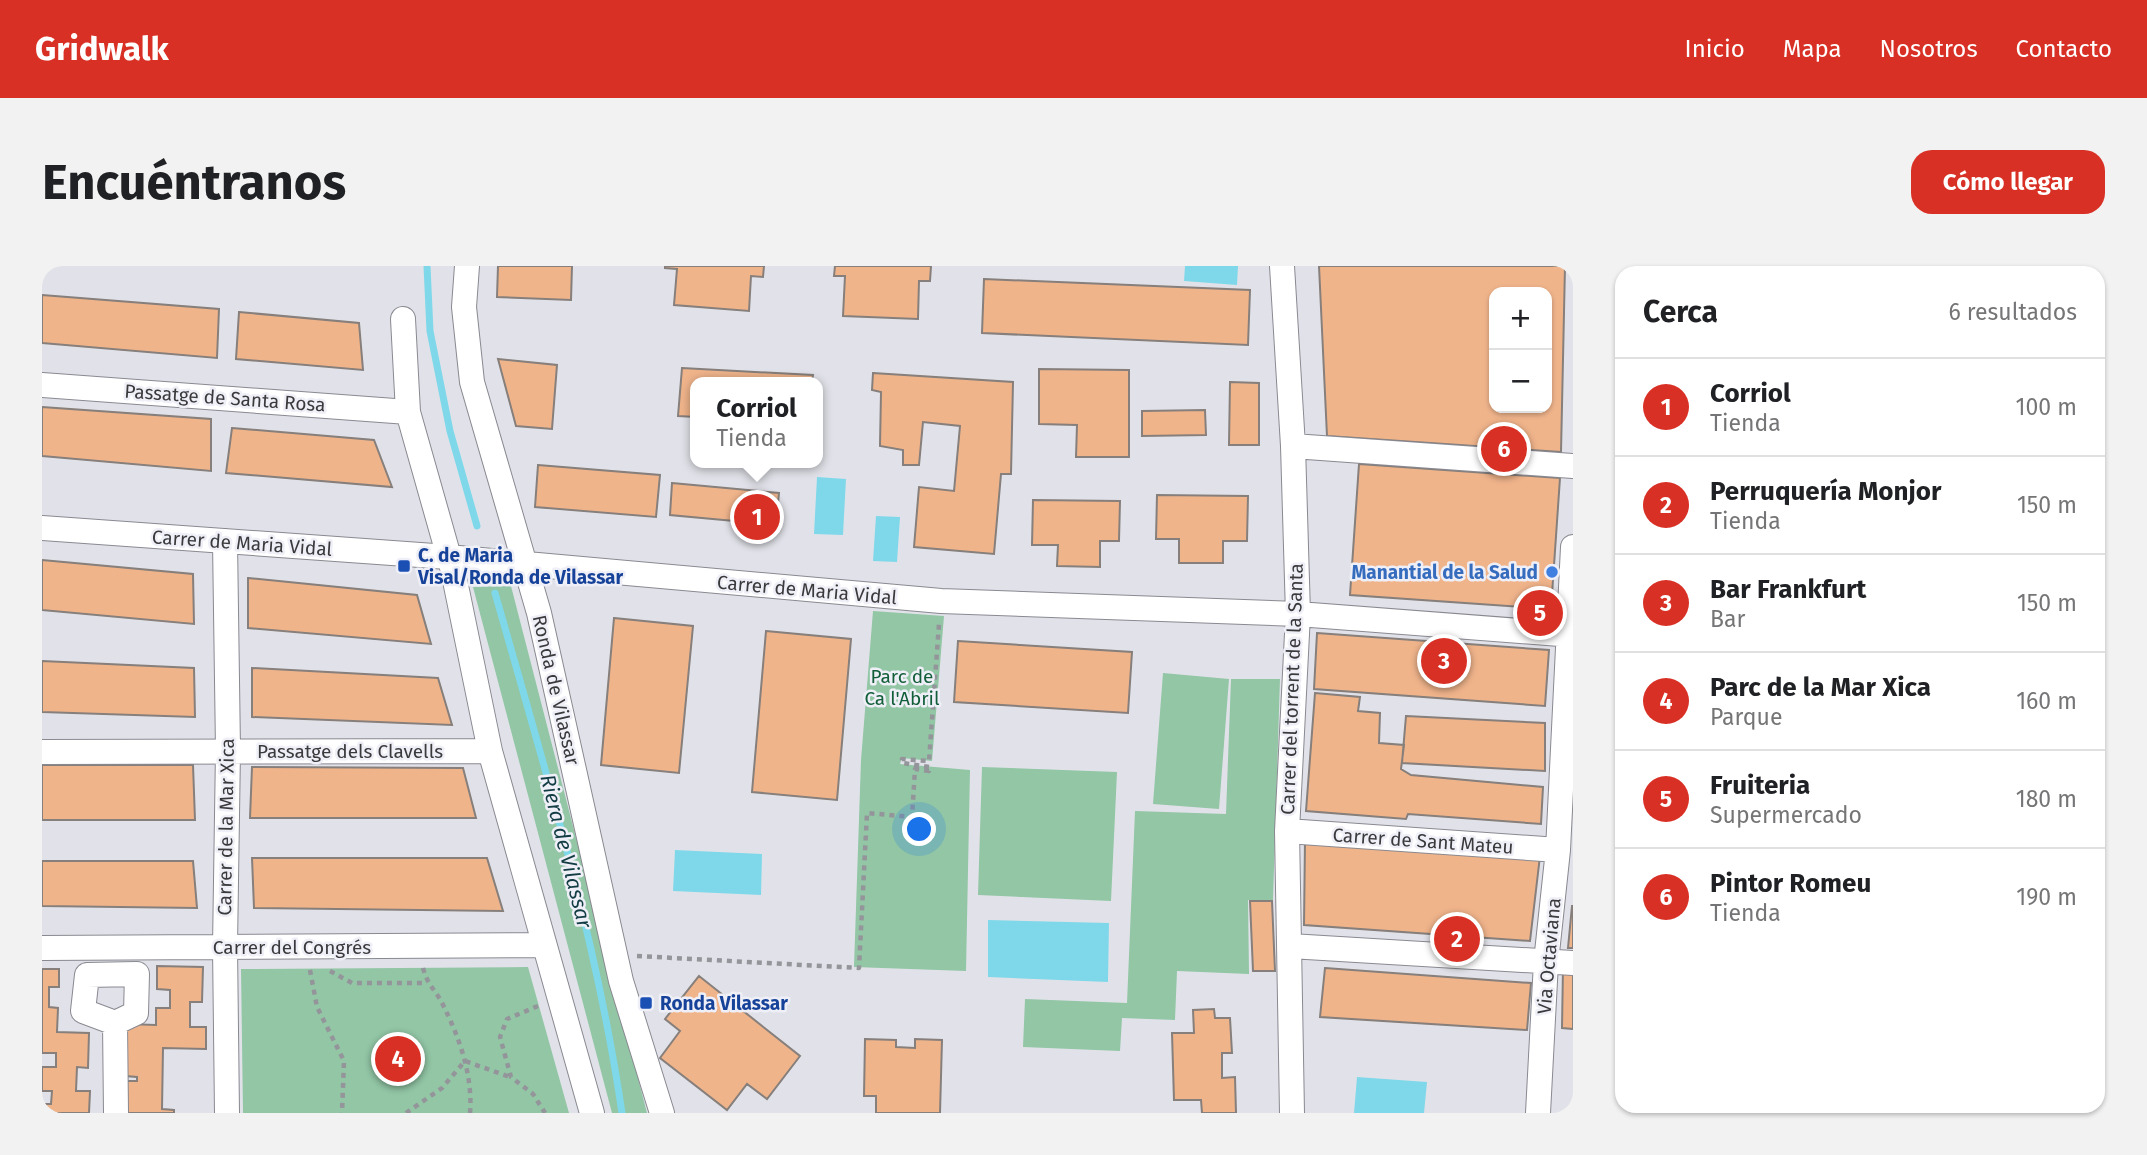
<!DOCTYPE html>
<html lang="es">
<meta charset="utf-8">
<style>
:root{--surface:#fff;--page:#f2f2f2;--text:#202124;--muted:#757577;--line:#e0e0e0;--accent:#d93025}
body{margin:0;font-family:"Fira Sans",sans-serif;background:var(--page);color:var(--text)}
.controls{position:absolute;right:21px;top:21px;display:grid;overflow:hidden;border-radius:14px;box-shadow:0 2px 5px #0004}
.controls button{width:63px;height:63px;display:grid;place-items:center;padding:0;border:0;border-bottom:2px solid var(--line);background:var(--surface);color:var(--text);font:35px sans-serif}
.you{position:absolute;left:878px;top:564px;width:24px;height:24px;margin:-18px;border:5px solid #fff;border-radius:50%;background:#1a73e8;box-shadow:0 0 0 10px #1a73e833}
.badge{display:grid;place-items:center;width:46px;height:46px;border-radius:50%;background:var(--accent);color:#fff;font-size:23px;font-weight:700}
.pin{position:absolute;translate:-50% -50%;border:4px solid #fff;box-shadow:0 2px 7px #0006}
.popup{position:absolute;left:648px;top:111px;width:133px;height:91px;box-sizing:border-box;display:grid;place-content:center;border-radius:14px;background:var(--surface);filter:drop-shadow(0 2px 5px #0005);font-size:23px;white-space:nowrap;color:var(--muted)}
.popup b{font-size:26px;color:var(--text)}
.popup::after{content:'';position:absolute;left:50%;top:100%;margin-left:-14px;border:14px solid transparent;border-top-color:var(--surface)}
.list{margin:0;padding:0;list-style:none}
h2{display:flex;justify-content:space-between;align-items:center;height:91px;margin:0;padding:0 28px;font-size:30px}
h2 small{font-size:23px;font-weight:400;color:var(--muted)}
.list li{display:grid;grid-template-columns:46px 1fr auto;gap:21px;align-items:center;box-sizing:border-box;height:98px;padding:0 28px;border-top:2px solid var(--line)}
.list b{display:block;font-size:26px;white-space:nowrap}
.list p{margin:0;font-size:23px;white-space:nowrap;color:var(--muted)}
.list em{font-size:23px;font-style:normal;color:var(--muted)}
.map{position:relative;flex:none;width:1531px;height:847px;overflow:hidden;border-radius:21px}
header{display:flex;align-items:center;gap:42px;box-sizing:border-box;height:98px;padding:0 35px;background:var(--accent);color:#fff}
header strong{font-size:33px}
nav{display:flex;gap:38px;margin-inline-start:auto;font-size:24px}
.intro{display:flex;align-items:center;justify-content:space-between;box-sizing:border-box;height:168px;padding:0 42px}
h1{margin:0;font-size:49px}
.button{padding:18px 32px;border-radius:21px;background:var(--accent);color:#fff;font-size:24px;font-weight:700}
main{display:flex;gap:42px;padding:0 42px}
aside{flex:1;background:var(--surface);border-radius:21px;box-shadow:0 2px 5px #0004}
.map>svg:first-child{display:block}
.green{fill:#92c6a5}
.water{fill:#7fd8e9}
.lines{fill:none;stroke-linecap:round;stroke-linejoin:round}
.stream{stroke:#7fd8e9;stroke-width:7}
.building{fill:#f0b48b;stroke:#867f7b;stroke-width:2;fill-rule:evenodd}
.minor-casing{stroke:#898991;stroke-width:26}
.path{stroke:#94959a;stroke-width:4.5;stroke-dasharray:5 5;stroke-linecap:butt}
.minor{stroke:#fff;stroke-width:24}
.transit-dot{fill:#1a4fb4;stroke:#efeff7;stroke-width:2.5}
.shop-dot{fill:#3f7fe0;stroke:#efeff7;stroke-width:2.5}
.labels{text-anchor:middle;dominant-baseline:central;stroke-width:5;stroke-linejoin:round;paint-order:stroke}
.street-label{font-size:19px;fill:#3a3a3d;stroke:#efeff7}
.transit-label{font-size:19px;font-weight:bold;fill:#164399;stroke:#efeff7;text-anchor:start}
.shop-label{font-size:19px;font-weight:bold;fill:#366cbe;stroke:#efeff7;text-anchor:end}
.park-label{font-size:19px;fill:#115e38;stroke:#efeff7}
.water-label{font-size:21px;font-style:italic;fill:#133d44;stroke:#efeff7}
</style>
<header>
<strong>Gridwalk</strong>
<nav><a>Inicio</a><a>Mapa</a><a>Nosotros</a><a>Contacto</a></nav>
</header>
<div class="intro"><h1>Encuéntranos</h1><a class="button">Cómo llegar</a></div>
<main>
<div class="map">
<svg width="1531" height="847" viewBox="0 0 1531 847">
<rect width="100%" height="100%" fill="#e1e2e9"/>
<path class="green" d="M469 320 605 847H570L431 321Z
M831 345 902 350 890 495 860 492 858 498 928 504 924 705 812 701 819 494Z
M1121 407 1187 413 1177 543 1111 538Z
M1189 413H1238L1231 634H1206L1207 708 1135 705 1133 754 1080 752 1078 785 981 781 983 733 1085 737 1093 545 1184 548Z
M940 501 1075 506 1069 635 936 629Z
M486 701 527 847H201L199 703Z"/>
<path class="water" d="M1143 0H1196L1195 19 1142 15Z
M775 211 804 213 801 269 772 268Z
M834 250 858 251 855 296 831 295Z
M633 584 720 588 719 629 631 625Z
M946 654 1067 657 1066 716 946 711Z
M1315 811 1385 816 1382 847H1312Z"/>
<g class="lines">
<path class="stream" d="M385 0 388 65 408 165 435 260
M453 327C502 499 554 670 580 847"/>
</g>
<path class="building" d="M456 0H530L529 34 455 31Z
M623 0H722L721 11 709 10 707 45 632 39 635 3 623 2Z
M793 0H889L888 15H877L876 53 801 50 803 10H792Z
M1277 0H1523L1519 186 1285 170ZM1452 26H1505V142H1452Z
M942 13 1208 24 1206 79 940 67Z
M0 29 177 43 175 92 0 77Z
M197 46 317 57 321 104 194 93Z
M456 93 515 99 510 163 474 160Z
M640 102 771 109 770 116H654V151L636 150Z
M997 103 1087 104V191H1034L1035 159 997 158Z
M831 107 971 116 969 208H959L952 288 872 281 877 221 912 225 918 160 881 156 877 199H861V184L838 180 839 126 830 124Z
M1188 116 1217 117V179H1187Z
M0 141 169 153V205L0 190Z
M1163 144 1164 169 1100 170V145Z
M190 162 332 174 350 221 184 207Z
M1317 198 1518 212 1509 343 1308 329Z
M496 199 618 209 614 251 493 241Z
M630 217 737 227 734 259 628 249Z
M1115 229 1206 230 1205 275H1181V297H1137V273H1114Z
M991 234 1078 235 1077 275H1058V301L1015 300 1016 279H990Z
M0 294 151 308 152 358 0 344Z
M206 312 375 329 389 378 206 362Z
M572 352 651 360 637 507 559 499Z
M724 365 809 373 795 534 710 526Z
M1275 367 1507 384 1503 440 1272 423Z
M916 375 1090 386 1086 447 912 436Z
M0 395 152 402 153 451 0 446Z
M210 402 396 412 410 459 210 451Z
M1273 427 1318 431 1316 445 1338 447 1337 477 1362 479 1359 503 1369 509 1501 521 1499 558 1366 548 1364 553 1264 545Z
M1364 450 1503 457V505L1360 497Z
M0 499H151L153 554H0Z
M210 501 421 502 434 552H208Z
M1263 573 1498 590 1488 675 1262 659Z
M210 592H445L461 645 212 642Z
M0 595H151L155 642 0 640Z
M1208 635H1230L1233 705H1211Z
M1530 640H1531V682H1526Z
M115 700 161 701 160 736H148V761H164V783L121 782 120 843 132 844V847H85V815H95V811L83 810 84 758 114 759V742H128V724L115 723Z
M1521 701 1531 702V763L1520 762Z
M1283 702 1489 717 1485 764 1278 751Z
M0 703H17V721H7V741L16 742 15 766 47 767 46 802 35 801 34 825H48L47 847H0V838H9L10 825H0V801H14V787H0Z
M657 710 758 790 725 833 705 818 685 844 618 792 638 765 623 753Z
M1172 743 1173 752H1188L1190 787H1180V812L1193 811 1194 847H1160L1159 834H1132L1130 767H1152L1151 744Z
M823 773 854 774V781L873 782V773L900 774 898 847H834V830H822Z"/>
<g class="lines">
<defs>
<path id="minor" d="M425 0 422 41 430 116 497 347 579 715 620 847
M1240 0 1251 180 1256 348 1245 565 1250 847
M361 53 366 146 411 305 448 485 550 847
M0 119 366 146
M1251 180 1531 200
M0 262 406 291 899 335 1256 348 1531 369
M183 275 186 484 183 681 185 847
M0 486 448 485
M1245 565 1516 584
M1248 680 1531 697
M0 682 501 679
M95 708 94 747 73 757 41 745 45 709Z
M73 757 74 847
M1496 847 1504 696 1516 584 1531 281"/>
</defs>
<use href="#minor" class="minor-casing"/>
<path class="path" d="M887 501 860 497V493L887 495 897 358
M595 690 817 702 825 547 870 551 873 503 887 505V501
M381 702C386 721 395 725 402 741 418 773 431 811 428 847
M268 704 275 741 302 795 300 847
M288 705 310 717H385
M496 740 465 753 458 771 469 811 491 828 503 847
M364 847 400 822 423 795 468 811"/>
<use href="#minor" class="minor"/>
</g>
<g class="transit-dot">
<rect x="355" y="293" width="14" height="14" rx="3.5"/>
<rect x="597" y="730" width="14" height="14" rx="3.5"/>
</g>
<circle class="shop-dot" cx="1510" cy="306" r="7"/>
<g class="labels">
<g class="street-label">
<text transform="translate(183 132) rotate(4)">Passatge de Santa Rosa</text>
<text transform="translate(200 277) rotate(4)">Carrer de Maria Vidal</text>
<text transform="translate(765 324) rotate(5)">Carrer de Maria Vidal</text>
<text transform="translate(1250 423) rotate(-88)">Carrer del torrent de la Santa</text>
<text transform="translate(514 424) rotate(77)">Ronda de Vilassar</text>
<text x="308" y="485">Passatge dels Clavells</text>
<text transform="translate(184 561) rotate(-89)">Carrer de la Mar Xica</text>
<text transform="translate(1381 575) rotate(4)">Carrer de Sant Mateu</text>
<text x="250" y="681">Carrer del Congrés</text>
<text transform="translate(1507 690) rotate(-85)">Via Octaviana</text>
</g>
<g class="transit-label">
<text x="376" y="289">C. de Maria<tspan x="376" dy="22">Visal/Ronda de Vilassar</tspan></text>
<text x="618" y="737">Ronda Vilassar</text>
</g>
<g class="shop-label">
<text x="1496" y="306">Manantial de la Salud</text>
</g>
<g class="park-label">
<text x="860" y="410">Parc de<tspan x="860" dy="22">Ca l'Abril</tspan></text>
</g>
<g class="water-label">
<text transform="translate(524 585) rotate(76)">Riera de Vilassar</text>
</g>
</g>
</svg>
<div class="controls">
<button>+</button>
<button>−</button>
</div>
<div class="you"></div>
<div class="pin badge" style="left:715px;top:251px">1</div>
<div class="popup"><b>Corriol</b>Tienda</div>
<div class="pin badge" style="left:1415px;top:673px">2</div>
<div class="pin badge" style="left:1402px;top:395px">3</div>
<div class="pin badge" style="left:356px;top:793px">4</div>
<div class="pin badge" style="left:1498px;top:347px">5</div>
<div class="pin badge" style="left:1462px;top:183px">6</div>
</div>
<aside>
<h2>Cerca<small>6 resultados</small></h2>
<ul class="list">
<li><span class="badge">1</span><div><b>Corriol</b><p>Tienda</p></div><em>100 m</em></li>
<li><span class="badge">2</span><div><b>Perruquería Monjor</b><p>Tienda</p></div><em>150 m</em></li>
<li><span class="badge">3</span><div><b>Bar Frankfurt</b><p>Bar</p></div><em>150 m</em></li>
<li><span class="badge">4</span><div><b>Parc de la Mar Xica</b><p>Parque</p></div><em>160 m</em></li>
<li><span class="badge">5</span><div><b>Fruiteria</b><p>Supermercado</p></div><em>180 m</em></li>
<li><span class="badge">6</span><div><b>Pintor Romeu</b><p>Tienda</p></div><em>190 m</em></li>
</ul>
</aside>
</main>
